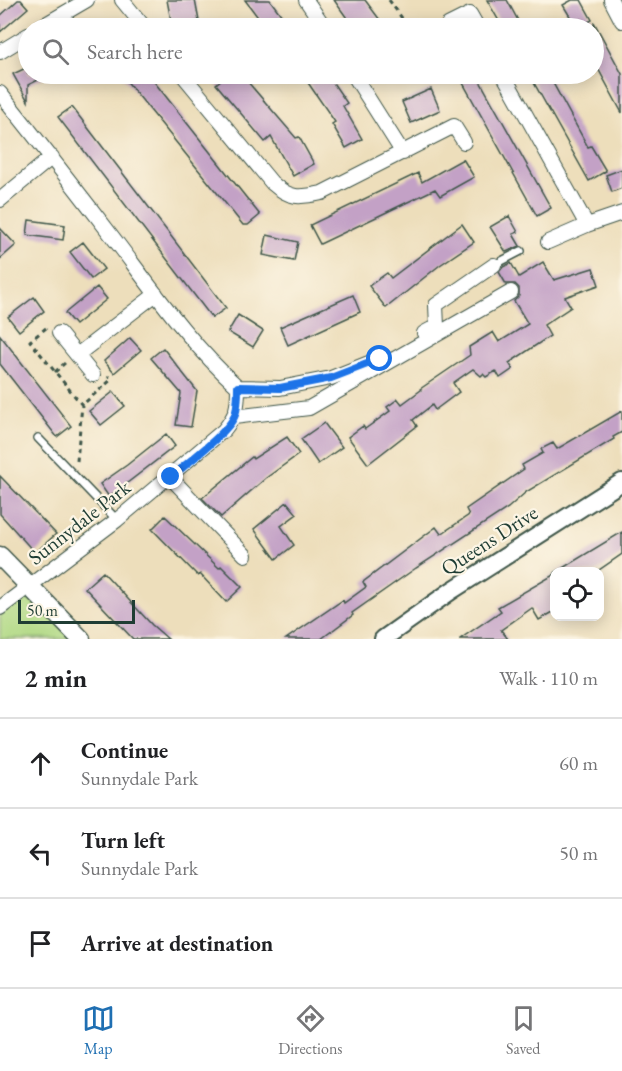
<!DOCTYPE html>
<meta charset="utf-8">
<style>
:root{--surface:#fff;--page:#f2f2f2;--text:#202124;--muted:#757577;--line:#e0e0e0;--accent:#1f6fb2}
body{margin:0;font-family:"EB Garamond",serif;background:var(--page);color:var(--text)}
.controls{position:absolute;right:18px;bottom:18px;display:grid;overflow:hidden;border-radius:12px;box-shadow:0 3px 15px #0003}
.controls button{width:54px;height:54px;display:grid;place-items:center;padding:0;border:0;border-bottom:2px solid var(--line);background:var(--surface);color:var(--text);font:30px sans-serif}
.scale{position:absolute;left:18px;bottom:15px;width:117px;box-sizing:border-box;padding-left:6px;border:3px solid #1f3d34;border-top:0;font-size:16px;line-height:21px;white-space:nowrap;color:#1f3d34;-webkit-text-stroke:4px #fcf5e5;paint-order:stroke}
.stop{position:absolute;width:18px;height:18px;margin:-14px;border:4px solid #1a73e8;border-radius:50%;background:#fff}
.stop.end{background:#1a73e8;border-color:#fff;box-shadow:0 2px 6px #0008}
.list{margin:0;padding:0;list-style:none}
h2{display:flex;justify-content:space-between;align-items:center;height:78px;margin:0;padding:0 24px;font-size:26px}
h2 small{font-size:20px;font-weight:400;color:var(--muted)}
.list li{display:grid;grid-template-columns:39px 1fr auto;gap:18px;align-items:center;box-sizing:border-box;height:90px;padding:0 24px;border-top:2px solid var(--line)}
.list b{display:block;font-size:22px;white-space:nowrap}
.list p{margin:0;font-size:20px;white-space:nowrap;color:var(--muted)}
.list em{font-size:20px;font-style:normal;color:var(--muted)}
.icon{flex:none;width:33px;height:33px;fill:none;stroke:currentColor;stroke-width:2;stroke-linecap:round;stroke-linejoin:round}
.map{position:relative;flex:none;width:622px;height:639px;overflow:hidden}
.search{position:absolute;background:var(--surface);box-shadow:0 3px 15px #0003;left:18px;right:18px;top:18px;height:66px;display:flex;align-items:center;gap:15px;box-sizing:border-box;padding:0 21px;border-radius:33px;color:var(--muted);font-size:22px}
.sheet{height:348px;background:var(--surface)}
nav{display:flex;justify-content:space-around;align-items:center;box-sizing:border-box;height:84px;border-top:2px solid var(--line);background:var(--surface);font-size:16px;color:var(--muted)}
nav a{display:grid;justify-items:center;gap:3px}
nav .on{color:var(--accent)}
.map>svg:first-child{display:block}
.green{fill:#b0d984;stroke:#688b5c;stroke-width:1.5}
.building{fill:#c3a1c6}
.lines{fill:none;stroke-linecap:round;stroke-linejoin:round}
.service-casing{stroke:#3e5548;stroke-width:10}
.minor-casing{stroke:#3e5548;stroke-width:16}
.tertiary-casing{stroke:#3e5548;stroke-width:20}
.secondary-casing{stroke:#3e5548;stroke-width:21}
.path{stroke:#3e5548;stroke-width:3;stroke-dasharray:4.5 4.5;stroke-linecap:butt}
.service{stroke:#fff;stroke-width:7}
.minor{stroke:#fff;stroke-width:14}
.tertiary{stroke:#fff;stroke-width:16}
.secondary{stroke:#fff;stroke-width:18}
.route{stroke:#1a73e8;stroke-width:8}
.labels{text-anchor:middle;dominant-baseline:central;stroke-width:4.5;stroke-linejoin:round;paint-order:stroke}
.street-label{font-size:21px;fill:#1f3d34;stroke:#fcf5e5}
</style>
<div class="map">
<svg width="622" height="639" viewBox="0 0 622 639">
<rect width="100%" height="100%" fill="#fcf5e5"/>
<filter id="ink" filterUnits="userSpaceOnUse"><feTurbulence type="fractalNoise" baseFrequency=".0167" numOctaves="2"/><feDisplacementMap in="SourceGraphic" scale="12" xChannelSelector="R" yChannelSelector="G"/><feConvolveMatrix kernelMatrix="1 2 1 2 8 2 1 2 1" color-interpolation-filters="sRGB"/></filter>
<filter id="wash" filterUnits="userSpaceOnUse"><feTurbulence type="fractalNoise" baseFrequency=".008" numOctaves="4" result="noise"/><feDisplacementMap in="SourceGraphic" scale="24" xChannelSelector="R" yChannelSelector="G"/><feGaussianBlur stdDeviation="1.35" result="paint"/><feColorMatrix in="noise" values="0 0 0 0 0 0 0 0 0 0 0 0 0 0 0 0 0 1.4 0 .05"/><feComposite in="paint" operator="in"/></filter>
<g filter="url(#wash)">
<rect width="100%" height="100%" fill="#eddebb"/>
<path class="green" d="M29 587 81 639H0V608Z"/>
<g id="blocks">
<path class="building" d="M18 0H21L28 8 0 32V16Z
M167 0H195L199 21 172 26Z
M245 0H270L291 28H266Z
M334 0H365L386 28H354Z
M487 0H507L522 28H503Z
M572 0H581L592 20 577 28 563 5Z
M594 22 622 74V113L594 61Z
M28 67V74H50L28 85V101L13 74Z
M121 74H148L260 215 248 225H243Z
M228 74H241L296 138 299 137 314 164 293 176 271 137 265 142 216 84Z
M302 74H327L347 103 343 106 362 139 346 148 332 124 335 122Z
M458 74H476L551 208 537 216Z
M529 74H548L588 147 591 146 606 171 589 181Z
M431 89 440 110 411 123 402 102Z
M72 107 226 308 212 318 58 117Z
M463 159 474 177 440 196 435 189 320 244 310 225 418 173 422 182Z
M622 169V188L612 192 606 175Z
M509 216 518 232 513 234 520 246 506 252 490 227Z
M29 220 65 225 63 240 27 235Z
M462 224 474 242 440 265 386 308 369 286 387 273 391 278Z
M0 228 16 245 0 259Z
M267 235 298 242 294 261 263 255Z
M83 242 104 269 91 279 70 252Z
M543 262 554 280 593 268 599 285 565 297 571 307 544 325 550 336 509 363 513 369 500 378 496 371 486 377 483 374 481 376 473 369 453 383 459 392 435 410 432 405 413 420 417 426 368 464 348 437 363 426 365 429 390 411 387 407 398 399 402 404 421 390 420 389 470 355 469 347 493 332 499 342 528 324 514 301 519 296V288L515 284H506L499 272 503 267 511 263 519 277Z
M97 287 107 299 75 325 65 313Z
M353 295 360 312 288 345 280 327Z
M34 297 44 311 19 331 8 317Z
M238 315 263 331 253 347 228 332Z
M0 335 71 426 57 437 0 364Z
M130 338 141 350 114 373 104 361Z
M163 348 197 391 191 427 176 425 181 393 151 358Z
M113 392 125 406 101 425 89 411Z
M622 411V432L613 437 614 439 526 492 508 508 416 568 352 613 353 615 321 639H286L343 600 344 603 366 587 363 582 436 527 441 534 469 515 466 509 524 469 522 465 543 453 541 449 553 443 557 449Z
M324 423 342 447 318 464 301 439Z
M166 434 175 446 109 497 100 484 127 465Z
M287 437 299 454 266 478 221 517 202 498 252 457 253 459Z
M0 476 56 534 35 553 0 514Z
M287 502 297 514 281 526 294 545 276 559 254 529Z
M165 516 219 568 221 566 242 587 226 602 200 574 198 576 152 529Z
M622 532V554L596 572H556Z
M103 572 152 625 168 639H133L85 588Z
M555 574V611L539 620 532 608 501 630 508 639H460L501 611 498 607Z"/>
</g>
</g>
<g filter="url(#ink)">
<use href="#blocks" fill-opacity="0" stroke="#3e5548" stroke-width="1.5"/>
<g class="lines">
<defs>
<path id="service" d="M494 265 521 251
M38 438 117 520"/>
<path id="minor" d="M122 0 145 28
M306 0 325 28
M611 0 622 21
M448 25 470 14 478 28
M39 28 87 0
M0 52 28 35
M182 74 272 183C290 199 299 198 322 193L454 126 464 142
M353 74 403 153
M503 74 587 225
M0 93C40 143 79 193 118 244 155 293 192 346 238 387 238 407 237 414 224 430L117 520 0 608
M0 200 52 157
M548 242 587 225 622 213
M59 333 93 375
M424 333 437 326 436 305 494 265
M77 355 156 294
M238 387 280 388 331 378 384 357
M234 417 309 408 511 292
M170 477 245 555"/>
<path id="tertiary" d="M383 639 451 591 622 482"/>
<path id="secondary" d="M0 556 81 639"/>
</defs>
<use href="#service" class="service-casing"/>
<use href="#minor" class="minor-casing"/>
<use href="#tertiary" class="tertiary-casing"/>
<use href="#secondary" class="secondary-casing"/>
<path class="path" d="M389 0 409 28
M46 328 30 341 82 405 111 380 108 376
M55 372 65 363
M77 461 82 405"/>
<use href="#service" class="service"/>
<use href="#minor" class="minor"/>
<use href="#tertiary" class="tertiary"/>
<use href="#secondary" class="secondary"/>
</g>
</g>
<g class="lines" filter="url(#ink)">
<path class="route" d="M171 477C186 464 229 432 235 415 238 406 238 396 238 387L280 388 331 378 380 359"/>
</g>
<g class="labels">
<g class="street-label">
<text transform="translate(79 522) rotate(-38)">Sunnydale Park</text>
<text transform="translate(489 540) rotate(-33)">Queens Drive</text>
</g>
</g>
</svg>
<div class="controls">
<button><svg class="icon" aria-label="locate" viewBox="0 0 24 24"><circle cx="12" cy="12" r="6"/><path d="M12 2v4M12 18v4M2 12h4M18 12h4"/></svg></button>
</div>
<div class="scale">50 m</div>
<div class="stop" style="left:380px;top:359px"></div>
<div class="stop end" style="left:171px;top:477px"></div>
<div class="search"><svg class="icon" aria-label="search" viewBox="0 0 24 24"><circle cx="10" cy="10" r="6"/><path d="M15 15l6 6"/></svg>Search here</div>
</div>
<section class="sheet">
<h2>2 min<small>Walk · 110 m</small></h2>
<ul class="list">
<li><svg class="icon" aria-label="ahead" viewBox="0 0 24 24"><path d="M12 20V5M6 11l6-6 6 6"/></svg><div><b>Continue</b><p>Sunnydale Park</p></div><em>60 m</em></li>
<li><svg class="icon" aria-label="left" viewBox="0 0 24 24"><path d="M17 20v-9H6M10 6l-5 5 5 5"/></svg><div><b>Turn left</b><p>Sunnydale Park</p></div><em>50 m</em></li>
<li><svg class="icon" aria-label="arrive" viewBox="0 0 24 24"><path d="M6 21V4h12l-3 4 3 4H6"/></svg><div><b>Arrive at destination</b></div></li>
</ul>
</section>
<nav>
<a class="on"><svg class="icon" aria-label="map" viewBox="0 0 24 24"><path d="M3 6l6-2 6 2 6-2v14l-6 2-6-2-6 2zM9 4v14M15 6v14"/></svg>Map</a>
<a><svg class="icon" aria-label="directions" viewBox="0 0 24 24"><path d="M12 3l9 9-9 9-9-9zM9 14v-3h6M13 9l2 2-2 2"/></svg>Directions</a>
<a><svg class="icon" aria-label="saved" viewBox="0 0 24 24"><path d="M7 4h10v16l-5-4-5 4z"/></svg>Saved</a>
</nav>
